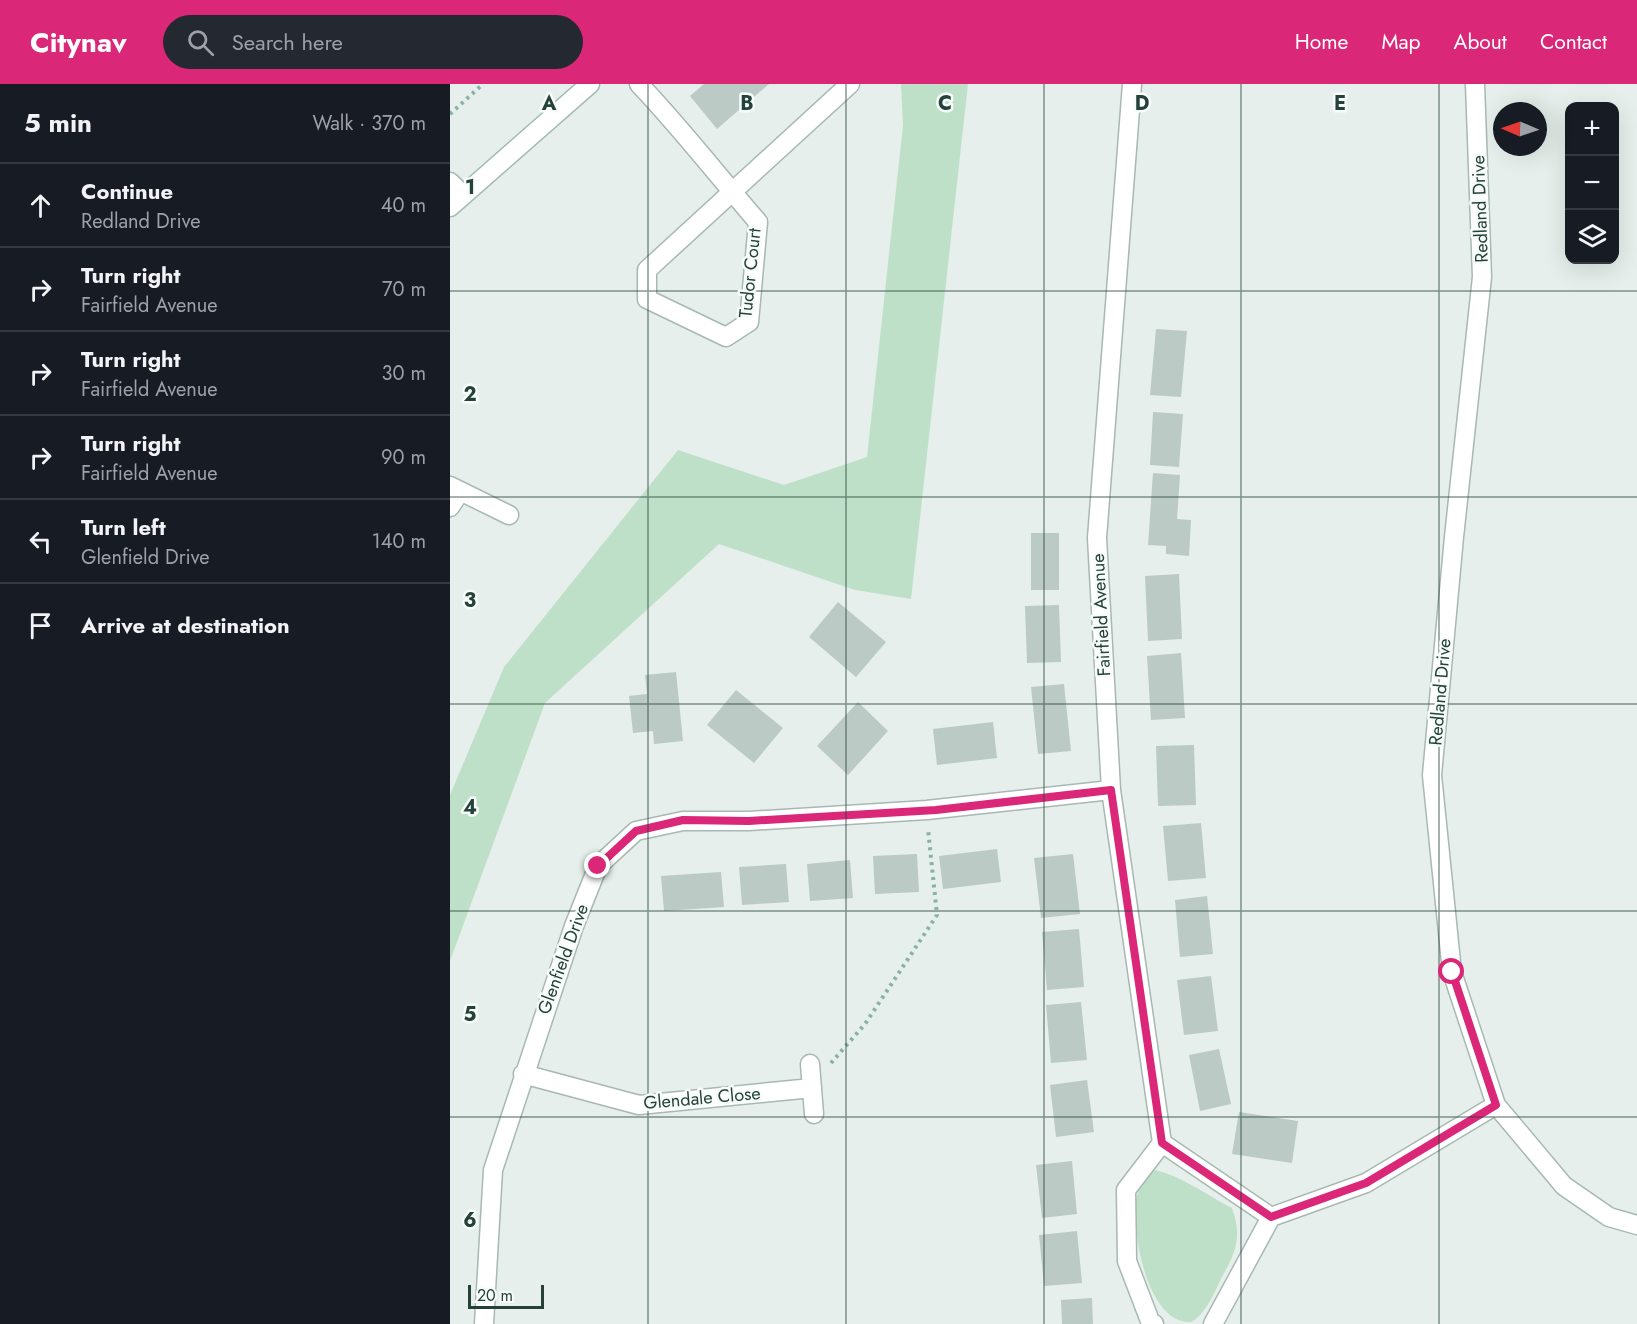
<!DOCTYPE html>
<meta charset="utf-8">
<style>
:root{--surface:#171b24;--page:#242831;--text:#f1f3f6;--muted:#9ea1a6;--line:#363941;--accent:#db2777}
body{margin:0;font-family:Jost,sans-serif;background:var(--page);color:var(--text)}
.controls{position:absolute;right:18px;top:18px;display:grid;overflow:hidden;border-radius:12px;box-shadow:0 6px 24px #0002}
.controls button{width:54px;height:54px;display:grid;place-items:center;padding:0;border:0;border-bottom:2px solid var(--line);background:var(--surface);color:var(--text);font:30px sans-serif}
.compass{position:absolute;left:1043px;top:18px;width:54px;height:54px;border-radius:50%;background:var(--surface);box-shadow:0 6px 24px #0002;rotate:272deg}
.scale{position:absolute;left:18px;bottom:15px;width:76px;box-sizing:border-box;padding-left:6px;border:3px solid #24423a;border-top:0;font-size:16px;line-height:21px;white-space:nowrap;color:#24423a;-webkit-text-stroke:4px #f7fbf9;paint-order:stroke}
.stop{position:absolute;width:18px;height:18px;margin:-14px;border:4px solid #db2777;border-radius:50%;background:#fff}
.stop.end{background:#db2777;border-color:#fff;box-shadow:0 2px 6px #0008}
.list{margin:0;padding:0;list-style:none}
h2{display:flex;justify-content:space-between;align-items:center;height:78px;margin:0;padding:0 24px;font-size:26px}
h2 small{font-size:20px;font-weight:400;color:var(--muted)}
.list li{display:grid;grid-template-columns:39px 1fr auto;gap:18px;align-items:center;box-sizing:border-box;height:84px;padding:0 24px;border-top:2px solid var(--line)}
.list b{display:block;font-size:22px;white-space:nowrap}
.list p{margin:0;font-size:20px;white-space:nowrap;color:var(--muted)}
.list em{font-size:20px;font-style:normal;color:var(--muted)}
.icon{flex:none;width:33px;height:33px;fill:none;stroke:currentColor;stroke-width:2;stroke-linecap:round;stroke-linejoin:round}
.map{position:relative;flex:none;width:1187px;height:1240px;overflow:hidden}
header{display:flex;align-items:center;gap:36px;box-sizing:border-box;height:84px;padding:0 30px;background:var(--accent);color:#fff}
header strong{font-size:28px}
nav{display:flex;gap:33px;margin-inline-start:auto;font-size:21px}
.search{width:420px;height:54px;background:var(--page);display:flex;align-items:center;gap:15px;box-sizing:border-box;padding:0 21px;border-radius:33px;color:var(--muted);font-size:22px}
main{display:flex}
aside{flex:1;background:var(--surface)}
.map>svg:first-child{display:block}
.green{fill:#bfe0c8}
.building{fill:#bbcac4}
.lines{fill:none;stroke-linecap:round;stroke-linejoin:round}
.minor-casing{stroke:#a8b8b2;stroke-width:21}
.secondary-casing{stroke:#a4bbb3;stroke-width:21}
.path{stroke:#86b3a5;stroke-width:4;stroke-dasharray:3 4.5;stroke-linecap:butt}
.minor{stroke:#fff;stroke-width:18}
.secondary{stroke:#fff;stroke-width:18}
.route{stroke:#db2777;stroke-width:8}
.grid{fill:none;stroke:#24423a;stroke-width:1.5;stroke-opacity:0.55}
.labels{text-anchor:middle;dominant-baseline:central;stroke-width:5;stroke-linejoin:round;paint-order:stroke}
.street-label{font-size:18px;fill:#24423a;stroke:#f7fbf9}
.grid-label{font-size:20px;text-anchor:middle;font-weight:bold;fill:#24423a;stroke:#f7fbf9;stroke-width:5;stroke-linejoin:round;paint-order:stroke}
</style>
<header>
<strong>Citynav</strong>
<div class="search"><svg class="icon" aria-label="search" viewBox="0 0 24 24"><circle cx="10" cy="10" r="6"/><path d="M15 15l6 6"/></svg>Search here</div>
<nav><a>Home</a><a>Map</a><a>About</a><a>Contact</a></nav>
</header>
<main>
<aside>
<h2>5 min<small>Walk · 370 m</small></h2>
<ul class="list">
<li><svg class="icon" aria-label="ahead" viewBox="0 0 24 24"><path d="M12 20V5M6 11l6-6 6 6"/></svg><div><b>Continue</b><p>Redland Drive</p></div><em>40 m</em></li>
<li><svg class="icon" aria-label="right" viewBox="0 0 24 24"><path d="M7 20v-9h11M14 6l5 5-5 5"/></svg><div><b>Turn right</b><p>Fairfield Avenue</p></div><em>70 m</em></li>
<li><svg class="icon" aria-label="right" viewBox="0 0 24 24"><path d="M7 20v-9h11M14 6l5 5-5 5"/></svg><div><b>Turn right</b><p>Fairfield Avenue</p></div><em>30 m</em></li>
<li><svg class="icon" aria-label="right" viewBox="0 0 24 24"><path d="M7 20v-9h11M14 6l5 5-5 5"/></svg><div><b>Turn right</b><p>Fairfield Avenue</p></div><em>90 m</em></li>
<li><svg class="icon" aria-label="left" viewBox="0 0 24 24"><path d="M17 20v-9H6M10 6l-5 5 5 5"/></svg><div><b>Turn left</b><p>Glenfield Drive</p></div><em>140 m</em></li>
<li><svg class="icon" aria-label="arrive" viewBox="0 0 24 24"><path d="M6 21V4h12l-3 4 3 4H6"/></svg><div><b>Arrive at destination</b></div></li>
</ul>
</aside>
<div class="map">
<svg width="1187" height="1240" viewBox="0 0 1187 1240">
<rect width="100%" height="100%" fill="#e6efeb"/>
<path class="green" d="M451 0H518L461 515 405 506 269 460 95 619 0 877V711L54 583 228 366 334 401 417 373 453 41Z
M705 1086C734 1093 756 1111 782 1124 793 1155 785 1169 770 1197 764 1210 754 1232 741 1238 695 1240 682 1143 686 1116 688 1104 696 1094 705 1086Z"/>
<path class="building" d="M254 0H319L267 45 240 12Z
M706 245 737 247 731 313 700 311Z
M703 328 733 330 729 383 700 381Z
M703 389 730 391 727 435 741 436 739 472 716 470V462L698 461Z
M581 449H609V506H581Z
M729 490 732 555 698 557 695 492Z
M388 518 436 558 406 593 359 553Z
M609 521 611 578 577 579 575 522Z
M731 569 735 634 701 636 697 572Z
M226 588 233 657 204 660 203 647 183 649 179 612 197 610 195 591Z
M614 600 621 667 588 670 581 603Z
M286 606 333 644 304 679 257 641Z
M408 618 438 647 398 691 367 662Z
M543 638 547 674 487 681 483 645Z
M744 661 746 721 708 722 706 662Z
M751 739 756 794 718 797 713 742Z
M547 765 551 798 493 805 489 772Z
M467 770 469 808 425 810 423 772Z
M623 770 630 830 591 834 584 774Z
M400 776 403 814 360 817 357 780Z
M336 780 339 818 292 821 289 783Z
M271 788 274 823 214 827 211 792Z
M757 812 763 870 730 873 725 816Z
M629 845 634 903 597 906 592 848Z
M761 892 768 947 734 951 727 896Z
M631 918 637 976 601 979 596 921Z
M769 965 781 1020 750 1027 739 971Z
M637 996 644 1048 606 1053 600 1001Z
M789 1028 848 1037 842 1079 782 1070Z
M622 1077 627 1130 592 1134 586 1081Z
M627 1147 632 1199 594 1202 589 1151Z
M642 1214 643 1240H612L611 1216Z"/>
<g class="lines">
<defs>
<path id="minor" d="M189 0C231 44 268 92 308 138L299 238 276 253 197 215V186L400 0
M682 0 647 454 661 706 712 1059 821 1133 916 1099 1046 1021
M1025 0 1032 193 1004 453 982 691 1002 888 1046 1021 1114 1102 1159 1133 1187 1141
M0 98 13 111
M0 402 59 431
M0 423 10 408
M360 980 364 1030
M73 990 189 1021 362 1004
M34 1240 43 1086 124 842 148 782 186 747 233 737H299L477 726 661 706
M704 1240 700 1237 677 1177 676 1106 712 1059
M763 1240 821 1133"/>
<path id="secondary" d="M0 123 140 0"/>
</defs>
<use href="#minor" class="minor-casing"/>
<use href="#secondary" class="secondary-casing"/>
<path class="path" d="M0 30 33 0
M381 979 415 940 487 831 478 745"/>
<use href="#minor" class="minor"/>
<use href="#secondary" class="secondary"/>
</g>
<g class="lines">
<path class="route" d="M148 782 186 747 233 736 299 737 486 726 661 706 712 1059 821 1133 916 1099 1046 1021 1002 888"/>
</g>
<path class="grid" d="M198 0V1240M396 0V1240M594 0V1240M791 0V1240M989 0V1240M0 207H1187M0 413H1187M0 620H1187M0 827H1187M0 1033H1187"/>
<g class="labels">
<g class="street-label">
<text transform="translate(1030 125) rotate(-92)">Redland Drive</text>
<text transform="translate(300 189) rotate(-84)">Tudor Court</text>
<text transform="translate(651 531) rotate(-93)">Fairfield Avenue</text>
<text transform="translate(990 608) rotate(-85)">Redland Drive</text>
<text transform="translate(113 875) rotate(-70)">Glenfield Drive</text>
<text transform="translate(252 1014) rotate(-5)">Glendale Close</text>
</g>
</g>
<g class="grid-label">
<text x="99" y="26">A</text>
<text x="297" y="26">B</text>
<text x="495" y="26">C</text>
<text x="692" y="26">D</text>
<text x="890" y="26">E</text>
<text x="20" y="110">1</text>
<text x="20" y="317">2</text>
<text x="20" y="523">3</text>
<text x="20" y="730">4</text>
<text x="20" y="937">5</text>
<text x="20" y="1143">6</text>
</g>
</svg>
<div class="controls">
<button>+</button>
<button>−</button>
<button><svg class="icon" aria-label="layers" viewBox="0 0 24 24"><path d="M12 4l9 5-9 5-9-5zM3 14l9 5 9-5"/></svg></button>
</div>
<svg class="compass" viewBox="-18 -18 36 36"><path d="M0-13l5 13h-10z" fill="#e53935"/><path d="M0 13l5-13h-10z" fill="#9ea1a6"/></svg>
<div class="scale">20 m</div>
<div class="stop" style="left:1002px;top:888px"></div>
<div class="stop end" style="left:148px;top:782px"></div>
</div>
</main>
